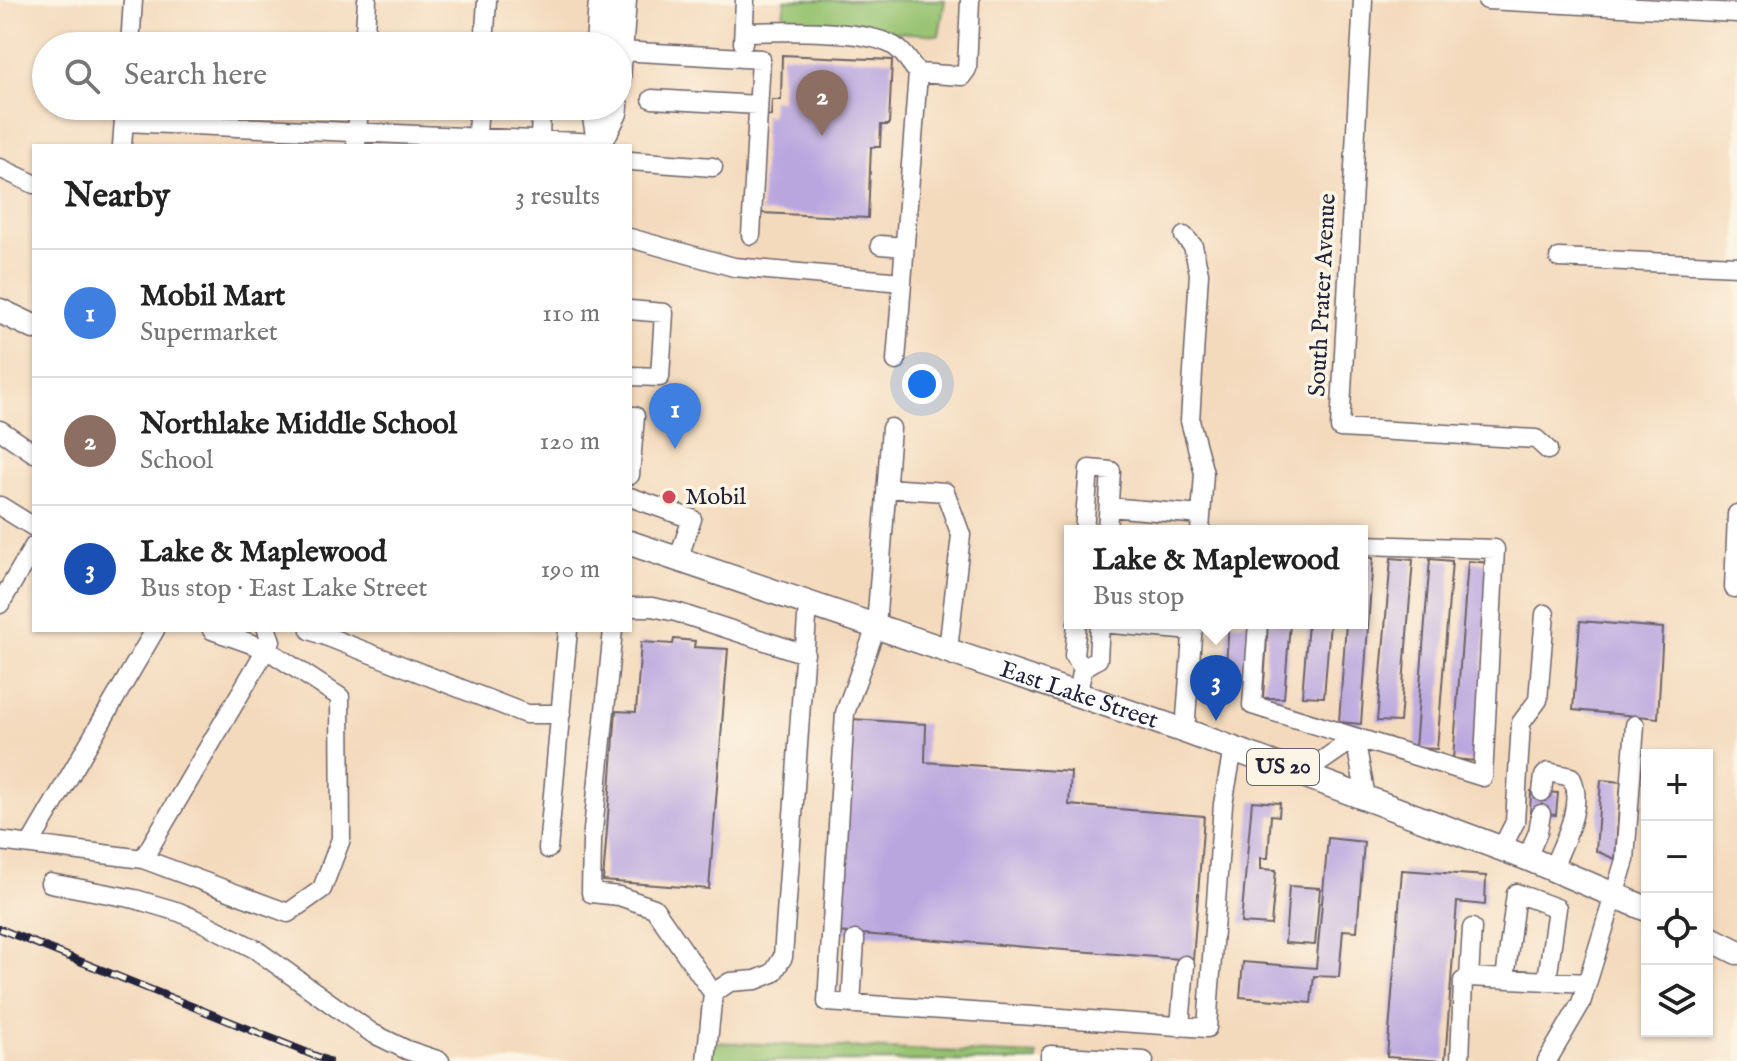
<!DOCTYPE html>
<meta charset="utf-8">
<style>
:root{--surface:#fff;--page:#f6f6f6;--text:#222;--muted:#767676;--line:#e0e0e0;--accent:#111827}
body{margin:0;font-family:"IM FELL English",serif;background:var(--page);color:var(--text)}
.controls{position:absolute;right:24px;bottom:24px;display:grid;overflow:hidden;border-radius:0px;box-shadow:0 2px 6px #0004}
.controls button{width:72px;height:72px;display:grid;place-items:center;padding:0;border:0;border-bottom:2px solid var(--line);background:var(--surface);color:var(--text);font:40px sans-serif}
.you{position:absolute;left:922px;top:384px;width:28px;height:28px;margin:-20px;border:6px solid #fff;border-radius:50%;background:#1a73e8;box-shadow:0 0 0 12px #1a73e833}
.badge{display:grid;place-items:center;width:52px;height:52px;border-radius:50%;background:var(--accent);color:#fff;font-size:26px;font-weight:700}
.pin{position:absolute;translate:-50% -66px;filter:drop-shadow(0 2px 4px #0008)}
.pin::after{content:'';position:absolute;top:42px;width:28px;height:24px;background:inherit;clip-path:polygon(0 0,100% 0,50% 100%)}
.popup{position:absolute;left:1064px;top:525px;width:304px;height:104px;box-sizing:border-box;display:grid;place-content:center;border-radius:0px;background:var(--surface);filter:drop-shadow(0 2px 6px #0005);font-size:26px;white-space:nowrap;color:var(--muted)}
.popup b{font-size:30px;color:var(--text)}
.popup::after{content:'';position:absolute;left:50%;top:100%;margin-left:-16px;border:16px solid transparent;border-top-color:var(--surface)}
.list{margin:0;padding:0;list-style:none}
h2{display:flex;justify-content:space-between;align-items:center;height:104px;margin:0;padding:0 32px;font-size:34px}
h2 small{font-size:26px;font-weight:400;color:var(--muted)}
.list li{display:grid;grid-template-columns:52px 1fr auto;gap:24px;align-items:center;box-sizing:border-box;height:128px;padding:0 32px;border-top:2px solid var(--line)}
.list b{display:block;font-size:30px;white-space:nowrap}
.list p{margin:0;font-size:26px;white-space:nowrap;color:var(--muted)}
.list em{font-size:26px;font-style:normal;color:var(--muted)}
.icon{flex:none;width:44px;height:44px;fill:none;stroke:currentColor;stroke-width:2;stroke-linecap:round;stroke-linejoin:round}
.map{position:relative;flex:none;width:1737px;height:1061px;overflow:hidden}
.search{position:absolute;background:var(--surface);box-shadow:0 2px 6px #0004;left:32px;top:32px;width:600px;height:88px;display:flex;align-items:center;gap:20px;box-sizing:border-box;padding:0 28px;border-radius:44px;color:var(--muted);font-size:30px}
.panel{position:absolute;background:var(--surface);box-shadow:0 2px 6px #0004;left:32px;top:144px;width:600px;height:488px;border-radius:0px}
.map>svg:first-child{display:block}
.green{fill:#96c270;stroke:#5c7256;stroke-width:2}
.building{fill:#baa6df}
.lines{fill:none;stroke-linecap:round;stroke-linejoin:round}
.minor-casing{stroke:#6c6268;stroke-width:21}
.major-casing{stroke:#6c6268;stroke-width:27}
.minor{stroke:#fff;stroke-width:18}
.major{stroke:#fff;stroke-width:24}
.rail-casing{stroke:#22223b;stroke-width:8}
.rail{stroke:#fcf5e5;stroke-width:5;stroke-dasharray:15;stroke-linecap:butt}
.poi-dot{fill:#d1495b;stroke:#fcf5e5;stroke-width:3}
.labels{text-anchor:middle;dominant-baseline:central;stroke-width:7;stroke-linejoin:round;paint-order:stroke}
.shield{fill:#fcf5e5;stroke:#63616e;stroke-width:2}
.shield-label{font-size:22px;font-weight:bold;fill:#22223b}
.street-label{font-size:24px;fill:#22223b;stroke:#fcf5e5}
.poi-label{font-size:24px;fill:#22223b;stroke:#fcf5e5;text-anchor:start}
</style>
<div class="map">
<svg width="1737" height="1061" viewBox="0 0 1737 1061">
<rect width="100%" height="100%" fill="#fcf5e5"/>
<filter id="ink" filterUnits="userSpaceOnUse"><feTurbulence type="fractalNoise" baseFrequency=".0125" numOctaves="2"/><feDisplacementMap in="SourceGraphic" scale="16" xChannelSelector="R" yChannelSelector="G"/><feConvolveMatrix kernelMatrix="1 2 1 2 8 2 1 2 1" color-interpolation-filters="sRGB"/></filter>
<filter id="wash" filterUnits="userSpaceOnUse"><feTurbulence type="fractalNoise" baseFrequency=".006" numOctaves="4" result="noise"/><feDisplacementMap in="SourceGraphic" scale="32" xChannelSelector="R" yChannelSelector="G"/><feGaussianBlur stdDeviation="1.8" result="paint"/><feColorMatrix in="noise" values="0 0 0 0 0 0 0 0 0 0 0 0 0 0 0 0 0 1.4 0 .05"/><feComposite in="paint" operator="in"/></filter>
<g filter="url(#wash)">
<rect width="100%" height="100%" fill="#f4dabd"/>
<path class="green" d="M785 0H945L939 35 782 24Z
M709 1042 1037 1055V1061H701Z"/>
<g id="blocks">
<path class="building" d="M782 55 892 60 889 125H881L880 147H871L868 218 761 213 765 115 771 116 772 100H781Z
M1362 557 1373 558 1361 724 1339 722 1346 623H1362Z
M1391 558 1413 560 1400 722 1377 721Z
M1430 559 1452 561 1437 749 1415 748Z
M1468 561 1490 563 1476 761 1453 759Z
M1580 621 1663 628 1658 718 1573 710Z
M1229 623H1251L1247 680 1225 678Z
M1268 623H1290L1284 698H1263Z
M1308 623H1330L1324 697 1302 696Z
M674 639 695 641 694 647 728 649 709 889 603 881 616 711 636 712 641 642 673 644Z
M852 719 926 724 925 762 1071 772 1069 805 1204 816 1193 960 836 932Z
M1601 780 1621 782 1615 859 1596 851Z
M1531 791 1558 793 1556 815 1530 813Z
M1252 801 1280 803 1279 816 1271 815 1268 858H1261V869L1276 870 1271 925 1241 923Z
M1328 838 1364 842 1357 931 1343 930 1339 977 1314 976 1311 1003 1240 997 1243 962 1316 968Z
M1402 870 1486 876 1485 905 1457 902 1445 1061 1387 1057Z
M1289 886 1320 888 1315 945 1285 943Z"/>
</g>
</g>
<g filter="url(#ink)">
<use href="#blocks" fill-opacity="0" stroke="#6c6268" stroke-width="2"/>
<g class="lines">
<defs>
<path id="minor" d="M1363 0 1340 428 1536 439 1548 450
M1487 0 1737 13
M744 32C778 31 874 28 898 49 906 55 912 66 918 73L896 361
M743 43 745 0
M130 46 133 0
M364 46 367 0
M484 46 487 0
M620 51 761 59 751 235
M918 73 962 76 967 69 970 0
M652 99 758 105
M124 122 600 143
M540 140 541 106
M122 146 125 106
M356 146 359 106
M476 146 479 106
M630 161 713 167
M0 168 34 184
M1184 236 1193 246 1199 273 1190 421 1204 473 1200 531
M630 238 734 267 902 282
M880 245 905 247
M1559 258 1737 266
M630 310 664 313 660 377 630 376
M630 416H635L630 475
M891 428 876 627 845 713 827 1002 1207 1028 1223 804 1233 749
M0 430 34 453
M886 488 945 492 961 535 948 650
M630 497 692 519 678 559
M0 506 34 527
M1109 507 1201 515
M1084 531 1089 469 1111 471 1107 531
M1734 588 1737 514
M0 604 34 546
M630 607H652L676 612 805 654
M1077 623 1074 656 1083 668 1077 697
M1258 623 1252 705 1483 777 1495 549 1362 545
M310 630 526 714H561
M613 630 592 840 591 893 619 896 654 908 713 993
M1083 668 1098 659 1100 623 1193 631
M1185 731 1193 623
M1303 774 1355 738 1366 797
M1542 792 1544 776 1548 772 1571 777C1585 805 1563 842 1553 868
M0 841 143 859 271 641 267 630
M30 844 155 630
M1502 848 1515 822 1521 723 1538 700 1545 614
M548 849 568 630
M1527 858 1538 832 1541 814
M143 859 288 913 322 889 341 839 340 697 266 649 212 630
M50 883 135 899 179 912 204 923 255 949 372 1033 407 1050 440 1061
M1469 977 1472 928
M1505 979 1516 893 1557 908 1547 980
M851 1004 855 940
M1180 1027 1185 965
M706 1061 713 993 730 982 756 980 773 973 783 957 808 604
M1050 1061V1055L1144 1061
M1460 1061 1463 981 1469 977 1587 983
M1547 1061 1581 1003 1625 860 1635 725"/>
<g id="major">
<path d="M598 46 601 0"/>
<path d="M618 79 624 0"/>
<path d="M593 106 600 146"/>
<path d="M600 143 615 113 616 106"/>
<path d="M0 311 34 327"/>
<path id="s1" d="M630 543 1185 731 1527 858 1647 909"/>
<path d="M1707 937 1737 952"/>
</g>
</defs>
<use href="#minor" class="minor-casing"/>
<use href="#major" class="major-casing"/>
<use href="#minor" class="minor"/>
<use href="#major" class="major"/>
<defs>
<path id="rail" d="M0 929 328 1061"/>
</defs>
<use href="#rail" class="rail-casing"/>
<use href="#rail" class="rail"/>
</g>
</g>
<circle class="poi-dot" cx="669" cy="497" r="8"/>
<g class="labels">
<rect class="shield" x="1247" y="749" width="72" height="36" rx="6"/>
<g class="shield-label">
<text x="1283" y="767">US 20</text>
</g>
<g class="street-label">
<text transform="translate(1323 295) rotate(-87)">South Prater Avenue</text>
<text stroke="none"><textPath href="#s1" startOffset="474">East Lake Street</textPath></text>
</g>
<g class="poi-label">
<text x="685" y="497">Mobil</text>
</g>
</g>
</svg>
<div class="controls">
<button>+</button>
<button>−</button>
<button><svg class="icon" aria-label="locate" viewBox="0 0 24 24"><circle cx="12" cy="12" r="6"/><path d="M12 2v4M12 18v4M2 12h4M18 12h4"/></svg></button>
<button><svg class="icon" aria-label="layers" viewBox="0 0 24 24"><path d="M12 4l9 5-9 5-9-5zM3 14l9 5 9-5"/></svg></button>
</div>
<div class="you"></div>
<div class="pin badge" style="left:675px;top:449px;background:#3f7fe0">1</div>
<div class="pin badge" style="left:822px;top:136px;background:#8d6e63">2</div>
<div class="pin badge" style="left:1216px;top:721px;background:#1a4fb4">3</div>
<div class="popup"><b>Lake &amp; Maplewood</b>Bus stop</div>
<div class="search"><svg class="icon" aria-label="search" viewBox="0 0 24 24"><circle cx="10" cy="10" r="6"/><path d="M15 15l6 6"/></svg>Search here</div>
<section class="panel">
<h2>Nearby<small>3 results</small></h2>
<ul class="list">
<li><span class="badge" style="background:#3f7fe0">1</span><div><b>Mobil Mart</b><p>Supermarket</p></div><em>110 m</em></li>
<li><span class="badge" style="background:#8d6e63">2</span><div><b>Northlake Middle School</b><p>School</p></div><em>120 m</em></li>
<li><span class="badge" style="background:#1a4fb4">3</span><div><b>Lake &amp; Maplewood</b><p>Bus stop · East Lake Street</p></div><em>190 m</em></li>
</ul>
</section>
</div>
